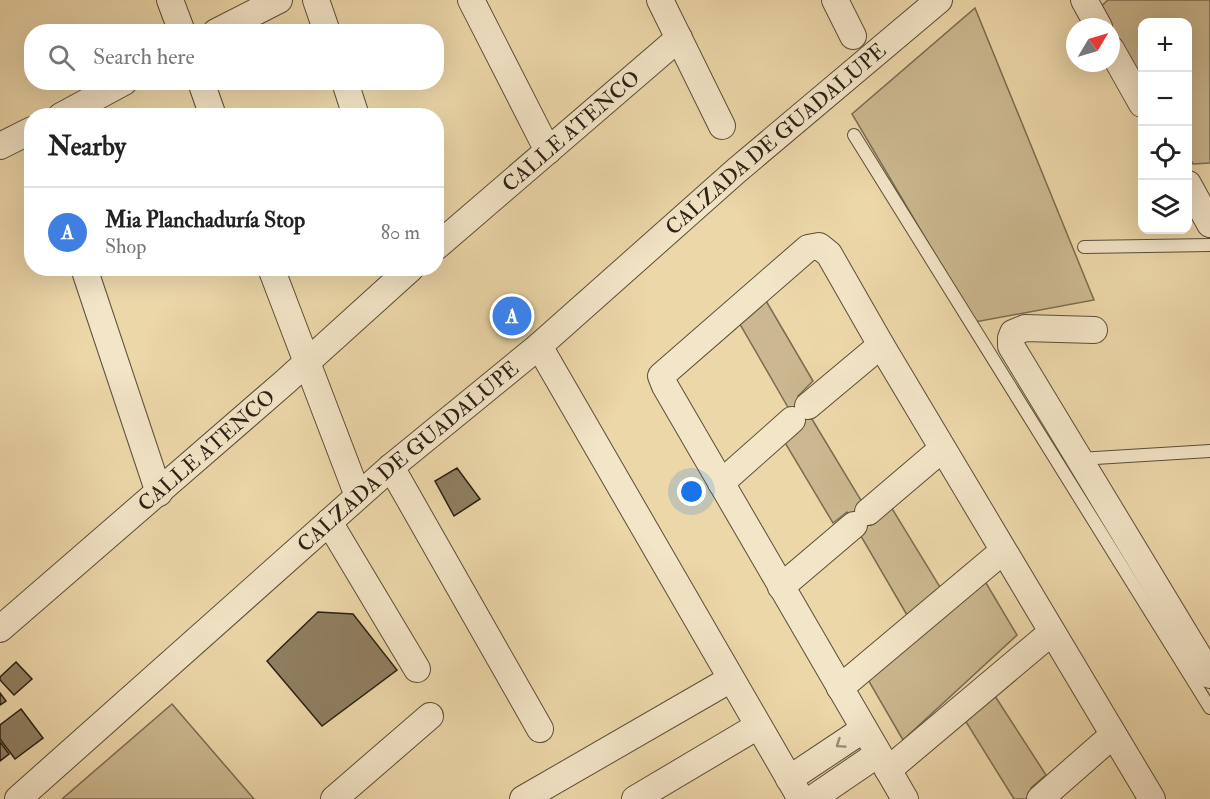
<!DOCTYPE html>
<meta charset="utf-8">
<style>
:root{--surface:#fff;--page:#f2f2f2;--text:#222;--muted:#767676;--line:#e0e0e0;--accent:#8f2418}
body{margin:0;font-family:"IM FELL Double Pica",serif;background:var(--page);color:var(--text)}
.controls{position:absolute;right:18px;top:18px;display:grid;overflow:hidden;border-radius:12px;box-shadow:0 6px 24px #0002}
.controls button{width:54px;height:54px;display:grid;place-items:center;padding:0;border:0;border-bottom:2px solid var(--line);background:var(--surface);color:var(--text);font:30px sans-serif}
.compass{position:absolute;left:1066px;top:18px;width:54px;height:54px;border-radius:50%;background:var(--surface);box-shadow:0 6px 24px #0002;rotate:52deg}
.you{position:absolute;left:692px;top:492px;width:21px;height:21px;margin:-15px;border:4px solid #fff;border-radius:50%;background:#1a73e8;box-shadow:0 0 0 9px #1a73e833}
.badge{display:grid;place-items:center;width:39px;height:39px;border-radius:50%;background:var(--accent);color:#fff;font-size:20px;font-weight:700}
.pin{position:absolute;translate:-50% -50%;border:3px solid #fff;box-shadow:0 2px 6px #0006}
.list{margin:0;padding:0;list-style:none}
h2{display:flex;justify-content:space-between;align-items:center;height:78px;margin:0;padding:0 24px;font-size:26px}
h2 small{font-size:20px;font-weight:400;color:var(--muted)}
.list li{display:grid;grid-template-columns:39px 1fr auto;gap:18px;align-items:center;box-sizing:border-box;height:90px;padding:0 24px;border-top:2px solid var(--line)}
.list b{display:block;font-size:22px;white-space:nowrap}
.list p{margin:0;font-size:20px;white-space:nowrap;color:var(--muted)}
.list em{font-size:20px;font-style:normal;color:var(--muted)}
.icon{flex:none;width:33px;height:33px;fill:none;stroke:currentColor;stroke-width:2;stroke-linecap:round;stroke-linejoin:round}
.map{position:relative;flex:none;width:1210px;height:799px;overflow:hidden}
.search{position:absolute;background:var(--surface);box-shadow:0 6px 24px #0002;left:24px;top:24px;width:420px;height:66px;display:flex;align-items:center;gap:15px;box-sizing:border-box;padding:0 21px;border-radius:24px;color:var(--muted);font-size:22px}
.panel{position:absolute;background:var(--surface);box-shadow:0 6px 24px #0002;left:24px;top:108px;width:420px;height:168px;border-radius:24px}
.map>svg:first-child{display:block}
.green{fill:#cbb890;stroke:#7a6c52;stroke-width:1.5}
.building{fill:#8f7f61;stroke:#2a2013;stroke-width:1.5}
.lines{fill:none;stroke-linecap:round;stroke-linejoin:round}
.lane-casing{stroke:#5a4e38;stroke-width:14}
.street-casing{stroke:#5a4e38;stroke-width:28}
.lane{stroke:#f3e5c7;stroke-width:12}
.street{stroke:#f3e5c7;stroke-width:26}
.oneway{stroke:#998c76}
.labels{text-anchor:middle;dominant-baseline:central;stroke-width:6;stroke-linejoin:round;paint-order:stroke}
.street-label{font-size:21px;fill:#2a2013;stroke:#f3e5c7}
</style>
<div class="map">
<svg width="1210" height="799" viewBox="0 0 1210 799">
<rect width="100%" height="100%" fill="#ecd7a9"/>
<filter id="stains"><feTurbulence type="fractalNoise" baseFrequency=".00333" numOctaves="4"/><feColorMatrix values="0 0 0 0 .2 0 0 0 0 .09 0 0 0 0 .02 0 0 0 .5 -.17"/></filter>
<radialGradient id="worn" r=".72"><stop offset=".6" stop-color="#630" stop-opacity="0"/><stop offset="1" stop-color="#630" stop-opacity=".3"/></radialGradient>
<path class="green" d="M1108 0H1210V163L1193 164 1188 156V22H1142V85L1111 35V27L1096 11Z
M975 8 1094 300 975 322 852 114Z
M762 294 813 381 798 396 871 517 888 502 940 587 907 615 847 512 833 523 781 436 797 423 737 319Z
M983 578 1017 635 903 740 867 678Z
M993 693 1046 775 1031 788 1037 799H1014L963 717Z
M172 704 254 799H62Z"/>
<path class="building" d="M457 468 480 499 454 516 435 481Z
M318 612 353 614 397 670 322 726 267 661Z
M16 662 32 679 14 695 0 680V677Z
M0 693 6 701 0 705Z
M21 709 43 738 15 759 0 739V725Z
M0 742 9 754 0 761Z"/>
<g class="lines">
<defs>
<path id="lane" d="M854 135 1210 708
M1084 247 1210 245
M1079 459 1210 451"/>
<g id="street">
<path d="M170 0 182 32"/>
<path d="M316 0 327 32"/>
<path d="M471 0 548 151"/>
<path d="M660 0 722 126"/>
<path d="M835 0 853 36"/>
<path d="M1084 0 1099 27"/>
<path d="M216 32 279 0"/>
<path d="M1111 49 1142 104"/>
<path d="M201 82 213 116"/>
<path d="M345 82 356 116"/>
<path d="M61 116 124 82"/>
<path d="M0 146 32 130"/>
<path d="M1188 184 1210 224"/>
<path id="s1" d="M436 247 679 38"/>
<path d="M84 268 159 493"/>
<path d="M271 268 358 496"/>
<path d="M1094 330 1025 328 1013 333 1011 338V346L1210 675"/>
<path d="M539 346 801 799"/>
<path d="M808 406 881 345"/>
<path d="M391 467 540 729"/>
<path d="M721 483 792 420"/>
<path d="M868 512 942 449"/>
<path d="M329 522 417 669"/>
<path d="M781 587 854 525"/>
<path id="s2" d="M0 629 285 382 411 268"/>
<path d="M840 688 1003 551"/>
<path d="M888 770 1052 632"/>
<path d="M789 779 864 729"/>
<path id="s3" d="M18 799 391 467 539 346 736 171 939 0"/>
<path d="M334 799 430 716"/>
<path d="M523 799 731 679"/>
<path d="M635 799 758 726"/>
<path d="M812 799 878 754"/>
<path d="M905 799 665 386 661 376 808 248 819 246 829 254 881 345 1152 799"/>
<path d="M1040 799 1113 735"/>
</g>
</defs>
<use href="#lane" class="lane-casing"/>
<use href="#street" class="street-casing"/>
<use href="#lane" class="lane"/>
<use href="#street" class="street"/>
</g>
<defs><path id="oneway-chevron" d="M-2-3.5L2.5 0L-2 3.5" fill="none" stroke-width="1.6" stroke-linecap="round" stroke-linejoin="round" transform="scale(1.5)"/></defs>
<use class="oneway" href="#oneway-chevron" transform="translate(840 744) rotate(146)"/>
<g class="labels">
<g class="street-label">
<text stroke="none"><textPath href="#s1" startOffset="178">CALLE ATENCO</textPath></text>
<text stroke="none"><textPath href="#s3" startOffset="1005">CALZADA DE GUADALUPE</textPath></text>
<text stroke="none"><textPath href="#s2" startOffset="273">CALLE ATENCO</textPath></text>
<text stroke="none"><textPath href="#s3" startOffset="519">CALZADA DE GUADALUPE</textPath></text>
</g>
</g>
<rect width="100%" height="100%" filter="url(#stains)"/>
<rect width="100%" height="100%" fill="url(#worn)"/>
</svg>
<div class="controls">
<button>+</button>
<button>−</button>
<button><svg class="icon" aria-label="locate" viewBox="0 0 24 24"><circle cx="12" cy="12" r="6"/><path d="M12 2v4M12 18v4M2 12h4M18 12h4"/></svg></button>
<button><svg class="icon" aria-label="layers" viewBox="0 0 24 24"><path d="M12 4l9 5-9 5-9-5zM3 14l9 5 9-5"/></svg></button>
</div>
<svg class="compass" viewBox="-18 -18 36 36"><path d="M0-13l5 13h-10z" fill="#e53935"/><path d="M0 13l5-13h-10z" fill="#767676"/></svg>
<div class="you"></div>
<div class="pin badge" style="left:512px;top:316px;background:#3f7fe0">A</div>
<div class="search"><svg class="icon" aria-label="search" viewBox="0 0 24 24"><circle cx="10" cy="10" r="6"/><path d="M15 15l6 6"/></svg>Search here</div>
<section class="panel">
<h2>Nearby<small></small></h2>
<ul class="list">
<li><span class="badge" style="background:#3f7fe0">A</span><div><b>Mia Planchaduría Stop</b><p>Shop</p></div><em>80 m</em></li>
</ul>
</section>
</div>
